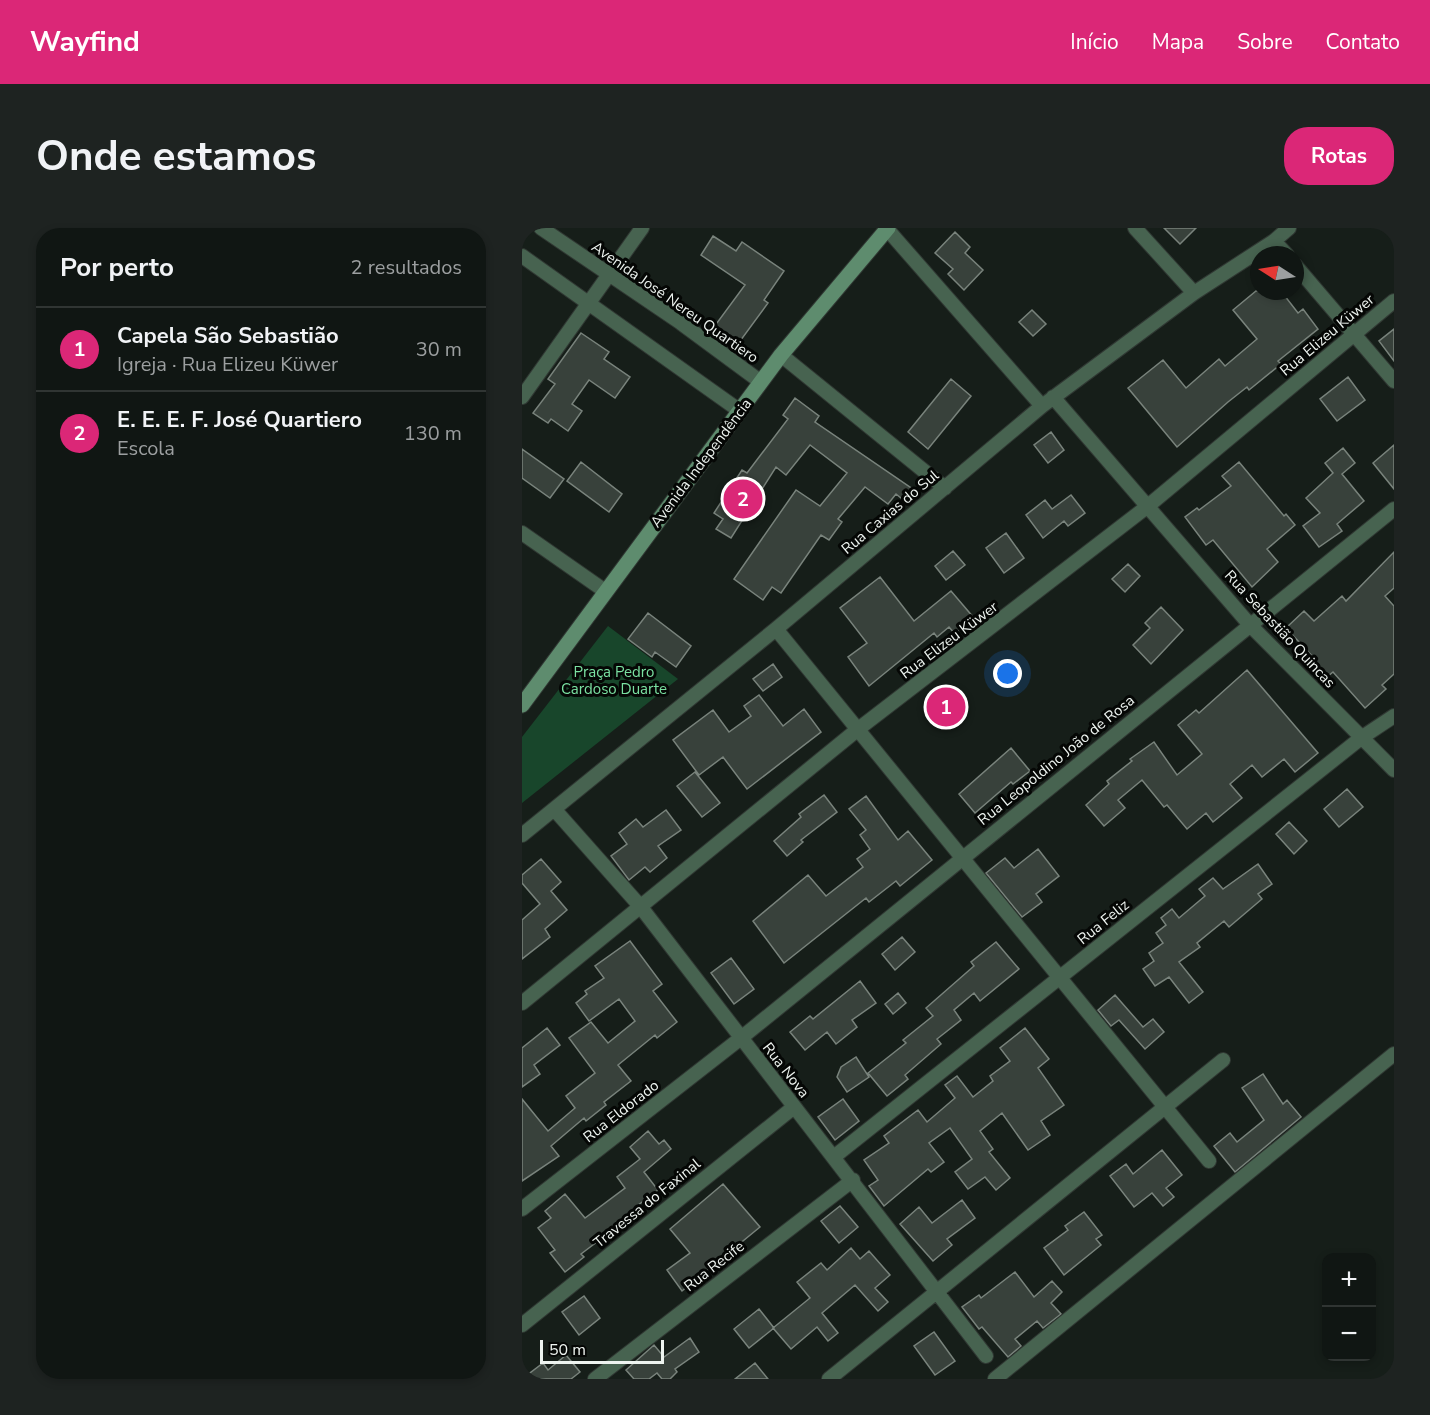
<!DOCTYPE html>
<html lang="pt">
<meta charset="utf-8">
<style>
:root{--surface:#101613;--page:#1e2321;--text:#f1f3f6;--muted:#9c9fa0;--line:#303533;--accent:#db2777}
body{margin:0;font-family:"Nunito Sans",sans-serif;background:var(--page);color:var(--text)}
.controls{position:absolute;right:18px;bottom:18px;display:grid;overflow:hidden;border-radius:12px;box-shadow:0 3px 9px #0003}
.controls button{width:54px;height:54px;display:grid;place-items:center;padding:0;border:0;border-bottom:2px solid var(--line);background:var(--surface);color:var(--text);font:30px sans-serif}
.compass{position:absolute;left:728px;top:18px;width:54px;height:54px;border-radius:50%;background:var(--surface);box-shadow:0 3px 9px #0003;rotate:282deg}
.scale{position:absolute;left:18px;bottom:15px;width:124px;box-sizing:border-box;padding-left:6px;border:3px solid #eef4f0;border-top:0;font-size:16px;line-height:21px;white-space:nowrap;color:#eef4f0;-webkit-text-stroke:4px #050705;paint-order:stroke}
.you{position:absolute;left:486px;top:446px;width:21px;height:21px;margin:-15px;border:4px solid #fff;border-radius:50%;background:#1a73e8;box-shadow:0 0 0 9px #1a73e833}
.badge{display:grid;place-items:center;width:39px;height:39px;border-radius:50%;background:var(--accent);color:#fff;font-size:20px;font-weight:700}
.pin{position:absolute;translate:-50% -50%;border:3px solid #fff;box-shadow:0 2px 6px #0006}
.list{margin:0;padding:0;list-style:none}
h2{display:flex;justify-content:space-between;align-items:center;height:78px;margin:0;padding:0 24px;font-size:26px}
h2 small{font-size:20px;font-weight:400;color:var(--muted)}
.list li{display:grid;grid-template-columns:39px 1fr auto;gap:18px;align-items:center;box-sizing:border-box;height:84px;padding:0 24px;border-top:2px solid var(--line)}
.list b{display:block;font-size:22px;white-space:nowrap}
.list p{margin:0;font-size:20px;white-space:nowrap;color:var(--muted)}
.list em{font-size:20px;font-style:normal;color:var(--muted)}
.map{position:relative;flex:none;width:872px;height:1151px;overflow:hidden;border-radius:24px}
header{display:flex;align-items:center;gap:36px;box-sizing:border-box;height:84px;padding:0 30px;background:var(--accent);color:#fff}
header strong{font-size:28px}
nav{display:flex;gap:33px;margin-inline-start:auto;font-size:21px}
.intro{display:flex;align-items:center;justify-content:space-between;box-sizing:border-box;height:144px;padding:0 36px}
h1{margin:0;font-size:42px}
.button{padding:15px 27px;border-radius:24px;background:var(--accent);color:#fff;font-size:21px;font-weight:700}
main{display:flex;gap:36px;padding:0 36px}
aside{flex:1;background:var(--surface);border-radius:24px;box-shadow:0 3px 9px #0003}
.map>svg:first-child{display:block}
.green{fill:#18462b}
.building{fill:#38413b;stroke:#79837c;stroke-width:1.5}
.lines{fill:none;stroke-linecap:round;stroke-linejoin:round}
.street-casing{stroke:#303833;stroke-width:16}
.secondary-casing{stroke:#303833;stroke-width:17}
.street{stroke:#476350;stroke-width:14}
.secondary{stroke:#5e8c6e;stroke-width:15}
.labels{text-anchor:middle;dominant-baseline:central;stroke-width:6;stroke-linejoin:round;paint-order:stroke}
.street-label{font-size:15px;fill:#eef4f0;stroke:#050705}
.park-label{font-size:15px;fill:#7ae0a1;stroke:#050705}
</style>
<header>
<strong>Wayfind</strong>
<nav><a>Início</a><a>Mapa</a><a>Sobre</a><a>Contato</a></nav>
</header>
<div class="intro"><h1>Onde estamos</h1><a class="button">Rotas</a></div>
<main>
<aside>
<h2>Por perto<small>2 resultados</small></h2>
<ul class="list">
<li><span class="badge">1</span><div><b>Capela São Sebastião</b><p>Igreja · Rua Elizeu Küwer</p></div><em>30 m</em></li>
<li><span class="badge">2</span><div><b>E. E. E. F. José Quartiero</b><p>Escola</p></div><em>130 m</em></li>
</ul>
</aside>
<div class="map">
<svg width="872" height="1151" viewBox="0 0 872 1151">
<rect width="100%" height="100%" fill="#161e19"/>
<path class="green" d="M86 398 156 451 0 575V509Z"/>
<path class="building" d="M642 0H674L658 16Z
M433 4 448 19 443 25 461 42 442 62 426 46 431 41 413 25Z
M191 8 214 23 220 14 262 43 242 72 246 75 213 120 189 103 223 57 179 27Z
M734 63H759L776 85 781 81 796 101 756 133 759 136 727 162 725 159 706 174 655 219 606 160 641 132 664 160 697 131 703 138 735 111 711 82Z
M510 82 524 96 511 108 497 94Z
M872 101V133L857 113Z
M59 105 87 124 82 131 108 149 93 170 67 152 50 176 60 183 46 203 29 191 26 195 11 185 33 156 26 151Z
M826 149 843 172 815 193 798 171Z
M429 151 449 168 406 221 386 204Z
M273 170 297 188 293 194 395 264 385 275 374 266 366 276 343 259 316 291 320 294 307 312 299 307 259 365 250 359 241 372 212 351 274 262 298 278 325 245 288 217 264 247 254 239 209 310 194 301 201 291 192 285 220 242 225 245 266 191 261 187Z
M529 204 542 222 526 235 512 217Z
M872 217V261L851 235Z
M821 220 833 235 820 246 842 273 815 296 820 303 797 319 781 298 798 285 784 270 811 245 803 235Z
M0 221 42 251 28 270 0 250Z
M59 234 100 266 87 284 45 253Z
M717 234 762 288 764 286 773 297 745 321 756 334 730 359 691 312 684 317 663 289 675 280 677 282 709 258 700 248Z
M549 267 563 285 546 298 542 293 521 310 504 287 523 272 530 281Z
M484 305 502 330 482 345 464 320Z
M431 323 443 337 424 352 413 338Z
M872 324V360L863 368 872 378V446L860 457 864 461 843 480 811 444 805 449 791 432 793 431 764 400 782 383 792 393 820 368 824 373Z
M606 336 618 348 603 364 590 351Z
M358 349 392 393 429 363 452 390 433 406 427 399 415 409 412 405 347 458 326 429 345 415 318 380Z
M639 379 661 402 629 436 611 417 628 400 623 395Z
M126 385 169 418 154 439 133 424 130 429 106 411Z
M251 436 260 449 241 463 231 451Z
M725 442 796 525 773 544 762 531 740 549 730 537 708 556 720 570 691 594 684 585 665 601 645 577 642 579 620 552 596 572 603 580 582 598 564 577 587 556 585 553 610 533 608 531 632 514 655 547 680 526 656 497 674 482 677 485Z
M237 467 261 498 282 481 299 504 225 561 201 529 177 547 151 512 191 482 207 504 229 488 222 478Z
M489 520 508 543 491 556 489 554 453 585 437 566Z
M173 544 198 575 180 589 155 558Z
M825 561 841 579 817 599 802 581Z
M302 567 315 584 279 612 281 614 265 628 252 613 279 589 277 586Z
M344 568 376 612 386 603 410 632 378 658 374 653 347 674 344 670 262 735 231 693 286 647 304 668 341 639 335 631 348 621 338 607 344 602 327 581Z
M144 582 159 602 136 618 145 630 128 644 123 639 107 652 89 628 105 616 97 605 114 591 121 599Z
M767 594 785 613 772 626 754 606Z
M516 621 537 648 514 666 520 674 500 689 464 645 483 630 492 640Z
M19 631 39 654 29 663 45 682 23 701 28 709 0 731V692L18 676 0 655V647Z
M736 636 750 656 736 666 740 671 707 699 702 693 675 715 678 719 657 734 681 764 667 775 647 749 633 758 621 741 632 733 627 725 641 715 634 705 644 697 639 690 650 681 657 690 683 668 677 661 691 650 701 661Z
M380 709 393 724 373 742 360 726Z
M108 713 140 756 131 763 155 794 135 810 133 807 96 837 109 853 82 874 84 877 64 893 62 890 29 918 37 928 0 953V871L26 903 53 880 44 868 73 845 47 810 69 794 86 815 113 793 97 771 67 793 54 775 65 766 63 763 82 750 73 738Z
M474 714 497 741 458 773 452 765 432 782 439 792 415 811 419 816 383 847 386 851 365 868 346 845 384 815 381 812 411 788 404 780 452 738 449 734Z
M209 730 232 761 212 776 189 745Z
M338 753 354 775 330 792 335 799 314 816 305 804 283 822 268 804 288 788 291 791Z
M376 765 384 775 371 786 363 776Z
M593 767 621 799 631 791 642 804 623 821 597 792 589 798 576 782Z
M25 800 38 817 12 837 18 846 0 859V820Z
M503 800 527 831 516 840 542 877 519 893 528 907 506 922 480 885 458 903 471 921 467 924 488 950 474 962 463 949 446 961 433 944 450 931 428 900 407 915 422 934 409 944 406 941 362 978 347 958 356 952 342 932 367 915 362 908 396 882 405 894 433 870 423 857 435 848 451 869 471 853 468 848 488 833 478 820Z
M334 829 347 849 325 864 315 849 319 839Z
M741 846 761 876 765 872 779 889 713 944 692 918 708 905 715 914 742 892 720 860Z
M321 871 337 893 313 912 296 889Z
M126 903 137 916 142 912 149 921 122 944 136 962 115 978 117 982 59 1026 62 1029 43 1044 28 1025 33 1022 16 1000 29 990 23 983 43 966 63 990 103 960 95 949 118 931 108 919Z
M640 922 660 947 644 960 652 969 641 978 630 965 612 979 588 948 604 936 611 946Z
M201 956 238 999 160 1063 145 1042 168 1025 148 1001Z
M440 972 453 990 425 1011 430 1017 411 1033 378 996 397 979 410 995Z
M318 978 336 999 317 1015 299 993Z
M562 984 580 1007 574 1011 579 1017 542 1047 522 1020 546 1002 543 998Z
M329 1020 338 1031 347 1023 368 1047 353 1060 366 1074 356 1083 333 1057 300 1085 316 1105 306 1113 295 1099 269 1121 251 1100 288 1070 275 1054 299 1035 305 1042Z
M493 1044 512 1069 530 1053 540 1064 529 1075 539 1086 521 1100 515 1093 493 1111 499 1118 486 1129 460 1099 457 1101 440 1079 457 1067 459 1070Z
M62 1068 78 1090 57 1107 40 1084Z
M237 1081 252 1100 227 1120 212 1101Z
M412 1104 433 1133 413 1147 392 1118Z
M168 1110 177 1124 153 1141 155 1144 148 1151H140L135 1145 127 1151H112L104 1142 132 1117 142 1129Z
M44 1127 58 1144 49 1151H0L21 1135 26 1142Z
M233 1135 246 1151H213Z"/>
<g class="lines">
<defs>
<path id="street" d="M19 0 159 95 239 154
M613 0 672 65
M365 1 520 178
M752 13 765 27
M0 28 218 183
M773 37 872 153
M259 127 423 260
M0 169 120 0
M531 169 728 397 872 542
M0 305 83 363
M254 401 687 933
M32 581 118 678 464 1128
M0 607 254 401 520 178 672 65 752 13 767 0
M0 775 335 502 626 278 872 73
M313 928 839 510 872 488
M0 981 219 810 872 281
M0 1097 272 879
M73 1151 331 952
M307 1151 701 832
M473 1151 872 826"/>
<path id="secondary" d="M0 477 259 127 366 0"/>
</defs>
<use href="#street" class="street-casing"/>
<use href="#secondary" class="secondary-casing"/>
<use href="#street" class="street"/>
<use href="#secondary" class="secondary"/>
</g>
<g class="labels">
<g class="street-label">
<text transform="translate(153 74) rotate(35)">Avenida José Nereu Quartiero</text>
<text transform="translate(805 107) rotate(-40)">Rua Elizeu Küwer</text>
<text transform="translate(179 235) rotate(-53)">Avenida Independência</text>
<text transform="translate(368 284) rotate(-40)">Rua Caxias do Sul</text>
<text transform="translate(758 401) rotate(47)">Rua Sebastião Quincas</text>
<text transform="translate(427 412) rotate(-37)">Rua Elizeu Küwer</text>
<text transform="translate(534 532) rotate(-39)">Rua Leopoldino João de Rosa</text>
<text transform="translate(581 694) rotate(-39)">Rua Feliz</text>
<text transform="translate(264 842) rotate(52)">Rua Nova</text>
<text transform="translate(99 883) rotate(-38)">Rua Eldorado</text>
<text transform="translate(125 975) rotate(-39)">Travessa do Faxinal</text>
<text transform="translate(192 1038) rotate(-38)">Rua Recife</text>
</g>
<g class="park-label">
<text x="92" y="444">Praça Pedro<tspan x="92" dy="17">Cardoso Duarte</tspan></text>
</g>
</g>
</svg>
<div class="controls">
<button>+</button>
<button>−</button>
</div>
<svg class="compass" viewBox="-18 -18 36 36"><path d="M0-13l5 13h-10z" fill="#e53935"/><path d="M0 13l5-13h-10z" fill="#9c9fa0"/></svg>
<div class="scale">50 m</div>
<div class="you"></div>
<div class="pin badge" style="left:424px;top:479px">1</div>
<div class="pin badge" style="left:221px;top:271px">2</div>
</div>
</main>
